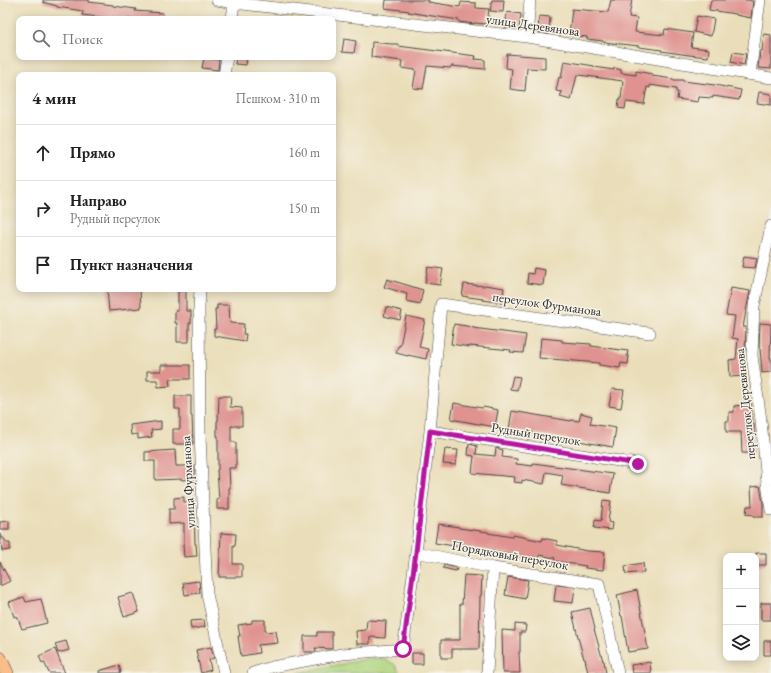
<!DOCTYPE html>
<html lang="ru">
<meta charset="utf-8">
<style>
:root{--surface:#fff;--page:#f6f6f6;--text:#222;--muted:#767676;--line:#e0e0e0}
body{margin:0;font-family:"EB Garamond",serif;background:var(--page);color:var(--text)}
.controls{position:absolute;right:12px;bottom:12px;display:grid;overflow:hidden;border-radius:8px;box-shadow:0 2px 10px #0003}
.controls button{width:36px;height:36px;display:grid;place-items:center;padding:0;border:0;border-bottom:1px solid var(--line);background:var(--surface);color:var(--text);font:20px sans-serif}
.stop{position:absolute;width:12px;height:12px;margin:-9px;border:3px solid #b5179e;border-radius:50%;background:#fff}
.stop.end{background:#b5179e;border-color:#fff;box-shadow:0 1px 4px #0008}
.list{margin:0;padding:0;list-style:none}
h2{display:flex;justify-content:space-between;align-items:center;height:52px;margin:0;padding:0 16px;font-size:17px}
h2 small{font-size:13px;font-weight:400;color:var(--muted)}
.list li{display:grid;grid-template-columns:26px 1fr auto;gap:12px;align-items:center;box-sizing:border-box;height:56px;padding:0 16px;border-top:1px solid var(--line)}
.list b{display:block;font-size:15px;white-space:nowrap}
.list p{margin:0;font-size:13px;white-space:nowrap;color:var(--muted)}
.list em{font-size:13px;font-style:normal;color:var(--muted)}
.icon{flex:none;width:22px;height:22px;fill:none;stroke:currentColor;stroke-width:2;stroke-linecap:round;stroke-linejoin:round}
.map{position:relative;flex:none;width:771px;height:673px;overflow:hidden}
.search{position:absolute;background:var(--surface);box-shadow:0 2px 10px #0003;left:16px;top:16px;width:320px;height:44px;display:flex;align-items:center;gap:10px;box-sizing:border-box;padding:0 14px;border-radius:8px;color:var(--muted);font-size:15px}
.panel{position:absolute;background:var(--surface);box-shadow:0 2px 10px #0003;left:16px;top:72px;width:320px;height:220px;border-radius:8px}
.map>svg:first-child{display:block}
.green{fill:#aed57f;stroke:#6c8055}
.building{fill:#df928f}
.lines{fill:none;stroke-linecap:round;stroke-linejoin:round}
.minor-casing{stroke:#484640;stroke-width:12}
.major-casing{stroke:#484640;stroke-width:14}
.minor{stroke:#fff;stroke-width:11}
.major{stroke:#f8bd88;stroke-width:13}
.route{stroke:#b5179e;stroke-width:5}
.labels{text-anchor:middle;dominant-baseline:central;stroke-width:3;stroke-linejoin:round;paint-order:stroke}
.street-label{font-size:13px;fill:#2b2b2b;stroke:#f7f3e8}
</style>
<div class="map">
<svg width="771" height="673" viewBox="0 0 771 673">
<rect width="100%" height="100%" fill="#f7f3e8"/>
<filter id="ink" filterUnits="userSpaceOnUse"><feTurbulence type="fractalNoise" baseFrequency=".025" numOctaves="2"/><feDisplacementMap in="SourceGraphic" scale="8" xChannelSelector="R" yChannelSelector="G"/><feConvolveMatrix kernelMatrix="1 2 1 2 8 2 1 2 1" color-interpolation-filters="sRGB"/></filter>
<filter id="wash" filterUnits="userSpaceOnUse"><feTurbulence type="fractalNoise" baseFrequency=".012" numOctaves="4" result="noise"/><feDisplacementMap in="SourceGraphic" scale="16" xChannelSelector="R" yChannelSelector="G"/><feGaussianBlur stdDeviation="0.9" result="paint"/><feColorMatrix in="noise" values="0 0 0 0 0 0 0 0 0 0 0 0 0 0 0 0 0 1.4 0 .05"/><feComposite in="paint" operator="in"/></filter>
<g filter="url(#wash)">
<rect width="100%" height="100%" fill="#eadeba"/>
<path class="green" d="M380 658 394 664 400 673H296L367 659Z"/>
<g id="blocks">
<path class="building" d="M43 0H89V2L113 5V6L136 9 135 11 163 13V19H116L82 15 83 11 57 7V6L43 2Z
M386 0H429L428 2 460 7 461 2 476 3V8L489 9 487 24 474 23V24L459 22V20L426 15 408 12 409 11 385 8Z
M492 0H504L503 12 490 11Z
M611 0H632L629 17 637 18 635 32 664 35 665 29 693 33 691 47 709 49 708 57 689 55 661 51 662 50 639 47V46L603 42V41L587 39V37L569 35 572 9 608 12Z
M711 0H747L753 1 751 18 736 15V14L709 10Z
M507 12 521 14 519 29 505 27Z
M539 16 550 17 549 34 538 32Z
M697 16 714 19 711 36 694 32Z
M764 34 771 35V69L759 68 758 67 760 51H762Z
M344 39 356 41 354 53 342 52Z
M372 42 391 44H398V46L476 56 475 59 485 60V69L451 66 450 68 427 66 423 89 413 88 416 70 401 68 402 61 371 57Z
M733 52 746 54 744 65 731 62Z
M507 54 545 57V69L527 68 525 91 510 89 512 69 506 68Z
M236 57H247L246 65 235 64Z
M204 58 219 60 218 70 202 68Z
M564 61 594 66V67L614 70V68L621 70V73L636 75V71L652 74V76L673 79V80H683V81L715 85 741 90 739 100 713 96V98L699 97 698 102 677 99 678 92H676V89L650 85V88L647 87 644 104 626 102 625 109 618 108 619 99H621L623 81 579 75H577L571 100 560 97 562 92 556 91 559 77 561 78Z
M759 92 771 94V105L757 103Z
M744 256 757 258 755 268 742 267Z
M428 267 443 269 440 285 425 283Z
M534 268 545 270 543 285 527 283 528 273 533 274Z
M387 279 423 290 420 304 406 301 407 294 384 287Z
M464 284 484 286 485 285 504 288 502 303 483 300V299L462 296Z
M731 288 750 291 743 327H746L745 351H743L745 376 730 377 729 360 736 359 738 339 732 338 735 316 726 315Z
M107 289H140L141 308 109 311Z
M178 291H186V311H191V323H189V342H177V323H175V311H178Z
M217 305H229L230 323 244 324 243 334H246L245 341 214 336V329H216L215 309H217Z
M386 307 402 311 400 320 384 316Z
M406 316 425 320 419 347 428 349 426 359 408 355V356L396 353 398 346H400Z
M760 323 771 324 770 358H771V372L762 373 760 348 759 347Z
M454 324 473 327V328L526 335 523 353 510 352 511 350 470 346V347L451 344Z
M541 338 562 340V342L591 344V346L628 351 627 356H629L628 364 621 363 620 368 599 365V363L539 358Z
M161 365H190V379H169L170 386 158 387 157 380H147V371H161Z
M513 376 520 377 517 390 510 389Z
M612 389 624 390 621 408 609 406Z
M175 396H191V416H192L193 444H173V429H180V409H175Z
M219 396H231L230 407 242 408V426H231V442H236V468H229L230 488H229V509H217V499H219L217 470H218V436H217V421H218Z
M454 403 482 408 483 407 498 410 495 427 451 419Z
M751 404 752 424H754V435H752L754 453H742L741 432H726V421H729V412H734V406Z
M512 411 571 421V420L579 421 581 413 592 416 590 424 616 428 613 447 509 429Z
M161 421V429L151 430 152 437 138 439V434L131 435 130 425Z
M469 444 477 446 476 454 495 456 496 448 503 450 502 457 517 459 516 464 533 466V463L613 474 610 493 561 485 563 475 546 472 544 484 522 480V483L514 482 515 477 472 473 474 456 468 455Z
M445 449 458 450 456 465 443 464Z
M175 450 176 466H194V479L182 480V479L155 480V461H145V452Z
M760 486 763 503V517H753V515L746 514 747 506H752L751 487Z
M184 497V502H194L195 544H196L197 556 184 557 183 545 184 544V523L169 524V509H174V498Z
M603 500 611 501 608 522 612 523 611 530 594 528 595 520 601 521Z
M9 521V529H0V522Z
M438 524 459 527V528L488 532V533L512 537 513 535 542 541 543 538 557 541V545L587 551 605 552 603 570 585 568 586 566 554 561 555 558 539 555 538 561 523 558V557L495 552 435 543Z
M221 533 236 534 235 546H233V564H242V577H219Z
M0 534 7 543H10V550L2 551Z
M756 553H766V565H756Z
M0 562 10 581 0 586Z
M643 563 644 572 626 574 625 566Z
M444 565 457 568 456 571 443 568Z
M464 575 482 576 481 596H480L479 649H452V658H441V640H460V604H462Z
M508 577 528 580 525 599 505 595Z
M199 581 200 593 185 595 183 583Z
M556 585 575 587 573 603 554 601Z
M637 590 648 649 628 652 622 616H621L617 595Z
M133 593 139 612 124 617 118 597Z
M24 597 26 602 41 599 47 623 22 629 17 616 14 617 9 602Z
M761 603H771V620H761Z
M590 608 595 629H594L603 661H604L606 673H588L585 659H584L579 641 572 612Z
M204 620 205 627 191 629 190 621Z
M252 620H265V632L276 631 278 643 258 645 259 653 241 656 238 636H240L238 625 252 623Z
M367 620 386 621 385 638 370 637V644H357L356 631 366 630Z
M515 624 526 625 525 632H520V652H519L520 673H503L502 630 515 631Z
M317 632H332V649L315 648 316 652H304V636H317Z
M66 641 69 650 58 653 55 644Z
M764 641H771V655H764Z
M211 647 214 658 209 660 211 670 201 673 196 650Z
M55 649 65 673H49L44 662 42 663 39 656Z
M412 653H423V664H412Z
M650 662 651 673H632L631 665Z
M119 665 121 673H99V671Z"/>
</g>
</g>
<g filter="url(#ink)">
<use href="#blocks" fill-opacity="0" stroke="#484640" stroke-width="1"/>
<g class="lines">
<defs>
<path id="minor" d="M217 0 234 3 527 37 771 78
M232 19 234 3
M527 37 530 0
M750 74 760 0
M224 75 227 57
M771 226 754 306 752 356 761 420 767 483 771 510
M200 289 199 308 200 435 207 594 224 673
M430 431 638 464
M416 552 493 568 599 584 618 673
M253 673 272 667 342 654 403 649 416 552 430 431 441 304 650 333
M487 673 493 568"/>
<path id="major" d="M0 658 7 673"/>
</defs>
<use href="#minor" class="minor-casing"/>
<use href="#major" class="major-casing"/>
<use href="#minor" class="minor"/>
<use href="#major" class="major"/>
</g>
</g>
<g class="lines" filter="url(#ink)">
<path class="route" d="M403 649 416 552 430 431 638 464"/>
</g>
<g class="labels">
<g class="street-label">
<text transform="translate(533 25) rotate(8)">улица Деревянова</text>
<text transform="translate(547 304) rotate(8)">переулок Фурманова</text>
<text transform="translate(745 404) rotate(-96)">переулок Деревянова</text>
<text transform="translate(536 434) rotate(9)">Рудный переулок</text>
<text transform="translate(188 482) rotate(-93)">улица Фурманова</text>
<text transform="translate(510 555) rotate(10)">Порядковый переулок</text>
</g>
</g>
</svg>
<div class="controls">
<button>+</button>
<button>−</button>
<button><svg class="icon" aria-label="layers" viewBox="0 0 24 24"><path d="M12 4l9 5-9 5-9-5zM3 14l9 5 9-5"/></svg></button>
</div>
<div class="stop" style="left:403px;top:649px"></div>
<div class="stop end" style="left:638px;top:464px"></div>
<div class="search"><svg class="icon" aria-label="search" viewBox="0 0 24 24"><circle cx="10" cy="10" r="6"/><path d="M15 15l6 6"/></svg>Поиск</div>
<section class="panel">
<h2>4 мин<small>Пешком · 310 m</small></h2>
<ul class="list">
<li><svg class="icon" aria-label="ahead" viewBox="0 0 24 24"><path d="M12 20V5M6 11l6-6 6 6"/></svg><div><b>Прямо</b></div><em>160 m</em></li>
<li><svg class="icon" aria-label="right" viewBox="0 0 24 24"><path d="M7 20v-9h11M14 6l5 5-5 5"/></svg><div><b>Направо</b><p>Рудный переулок</p></div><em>150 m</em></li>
<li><svg class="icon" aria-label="arrive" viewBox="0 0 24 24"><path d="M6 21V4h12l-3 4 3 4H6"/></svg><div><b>Пункт назначения</b></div></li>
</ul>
</section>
</div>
